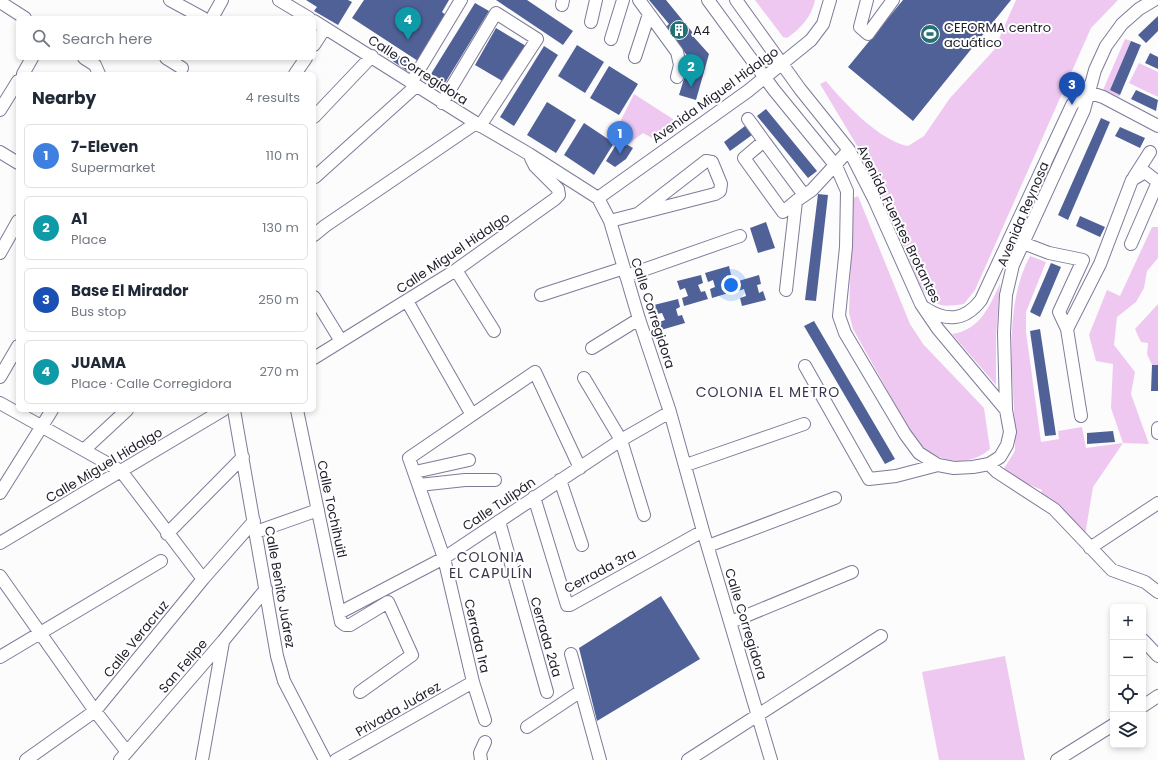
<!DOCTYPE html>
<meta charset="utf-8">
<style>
:root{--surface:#fff;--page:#f6f6f7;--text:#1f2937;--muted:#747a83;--line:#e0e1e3;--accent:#257072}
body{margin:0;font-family:Poppins,sans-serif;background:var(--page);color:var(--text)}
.controls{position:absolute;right:12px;bottom:12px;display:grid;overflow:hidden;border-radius:6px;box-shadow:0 2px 6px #0003}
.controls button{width:36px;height:36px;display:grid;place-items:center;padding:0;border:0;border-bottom:1px solid var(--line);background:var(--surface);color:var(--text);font:20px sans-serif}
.you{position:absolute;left:731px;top:285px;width:14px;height:14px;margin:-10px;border:3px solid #fff;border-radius:50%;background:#1a73e8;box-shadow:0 0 0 6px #1a73e833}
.badge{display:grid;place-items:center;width:26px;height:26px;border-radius:50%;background:var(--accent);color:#fff;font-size:13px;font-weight:700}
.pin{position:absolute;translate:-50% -33px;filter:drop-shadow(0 1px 2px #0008)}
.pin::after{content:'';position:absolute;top:21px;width:14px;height:12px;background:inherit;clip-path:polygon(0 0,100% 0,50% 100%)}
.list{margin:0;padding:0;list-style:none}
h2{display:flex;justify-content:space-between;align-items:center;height:52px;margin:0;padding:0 16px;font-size:17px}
h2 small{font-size:13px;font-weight:400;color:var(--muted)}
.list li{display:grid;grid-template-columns:26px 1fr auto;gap:12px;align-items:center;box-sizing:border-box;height:64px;margin:0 8px 8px;padding:0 8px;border:1px solid var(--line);border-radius:6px}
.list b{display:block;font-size:15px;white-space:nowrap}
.list p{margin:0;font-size:13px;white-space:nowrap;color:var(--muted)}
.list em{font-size:13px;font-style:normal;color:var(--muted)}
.icon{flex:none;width:22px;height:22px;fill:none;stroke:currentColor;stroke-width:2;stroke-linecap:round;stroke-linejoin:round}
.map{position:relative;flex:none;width:1158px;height:760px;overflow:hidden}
.search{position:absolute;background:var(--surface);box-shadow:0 2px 6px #0003;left:16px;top:16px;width:300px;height:44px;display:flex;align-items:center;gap:10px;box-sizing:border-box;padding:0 14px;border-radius:6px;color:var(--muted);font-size:15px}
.panel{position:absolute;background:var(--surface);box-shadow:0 2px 6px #0003;left:16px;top:72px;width:300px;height:340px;border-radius:6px}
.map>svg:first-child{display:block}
.green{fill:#eec8f0}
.building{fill:#506197}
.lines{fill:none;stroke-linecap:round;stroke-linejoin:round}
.minor-casing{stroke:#7d7b98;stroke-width:14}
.minor{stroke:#fff;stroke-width:12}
.labels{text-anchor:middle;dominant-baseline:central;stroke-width:4;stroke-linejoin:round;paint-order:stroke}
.poi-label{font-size:13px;fill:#1e1d29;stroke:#fff;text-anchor:start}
.street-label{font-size:13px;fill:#1e1d29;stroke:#fff}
.neighbourhood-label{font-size:14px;letter-spacing:1px;fill:#39364f;stroke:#fff}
</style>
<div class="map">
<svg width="1158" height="760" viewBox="0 0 1158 760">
<rect width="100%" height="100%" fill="#fcfcfc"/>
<path class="green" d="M755 0H815C811 18 801 28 787 38L783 37Z
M1016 0H1118L1091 28 975 290 964 304C942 307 937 308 922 289L878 187 859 149 820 84 826 81C844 103 880 141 908 146L924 136 950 98 994 50Z
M1125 39 1131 41 1110 90 1120 95 1119 97 1103 90Z
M1139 63 1158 72V97L1129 83Z
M634 94 676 121 654 139 643 133 627 145 612 138Z
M858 196 910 324 923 344 984 408 990 449C968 469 933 463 915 438 907 428 902 415 895 404 881 379 867 354 853 329L849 313 853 198Z
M1152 227H1158V258L1147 271 1144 288 1136 302 1117 317 1114 345 1135 372 1131 394 1149 444 1123 443 1093 487 1085 535 1039 498 1042 490 1003 474C1004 465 1012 458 1015 450 1016 389 1000 312 1030 256L1046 262 1026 312V332L1041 442 1059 439 1058 431 1082 427 1086 448 1123 443 1111 408 1113 364 1096 361 1089 335 1107 290 1120 296Z
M1000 284 996 336V385L952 334C980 330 989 307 1000 284Z
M1158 304V365H1152L1147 354 1148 343 1141 342 1135 329Z
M1005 656 1025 760H939L922 672Z"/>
<path class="building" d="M306 0H348L352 2 338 25 314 11 317 7Z
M364 0H449L442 12 447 16 418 61 352 18Z
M496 0H527L573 31 563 45Z
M649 0H666L693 33 691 34 709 54 696 100 679 95 690 59 665 28 669 24Z
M903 0H1011L913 121 848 67Z
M475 3 489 11 445 83 431 74Z
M1158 16V31L1146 43 1138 35Z
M496 28 526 46 504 82 475 65Z
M1131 41 1141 45 1120 95 1110 90Z
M577 45 604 62 585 93 558 76Z
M544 46 558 55 514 126 500 117Z
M1150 53 1158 57V69L1145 63Z
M396 54 414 66 410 73 387 57 388 55Z
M609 66 638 84 619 115 590 98Z
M1136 90 1158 100 1156 111 1131 99Z
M547 102 576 120 556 153 527 135Z
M766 109 817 171 808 178 757 116Z
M1101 118 1110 122 1068 220 1058 215Z
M584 123 614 143 594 175 564 155Z
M745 126 752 135 730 151 724 142Z
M1120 127 1145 138 1140 148 1115 136Z
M619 140 633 148 626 159 615 167 606 161Z
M818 194 828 195 816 301 805 300Z
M1080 216 1105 227 1100 237 1076 226Z
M766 222 775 248 758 253 750 228Z
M1051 263 1061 267 1040 317 1030 312Z
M729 266 731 275 726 276 729 284 733 283 735 291 712 298 710 289 715 287 713 280 708 282 705 273Z
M701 275 703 283 698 285 701 292 705 291 708 299 684 306 682 298 688 296 685 288 680 290 677 281Z
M759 275 761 284 757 285 759 293 763 291 766 300 742 306 740 298 746 296 744 289 738 291 735 282Z
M678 299 680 307 676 309 678 316 682 315 685 323 661 330 659 322 665 320 662 313 657 314 654 305Z
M814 321 895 459 885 464 804 326Z
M1040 329 1056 435 1045 436 1030 331Z
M1152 365H1158V391H1151Z
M1113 431 1115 442 1087 444V433Z
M661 596 700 659 597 721 579 648Z"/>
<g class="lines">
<defs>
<path id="minor" d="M170 0 203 18
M279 0 309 18
M639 0 677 52 680 65 677 77
M708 0 774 90 836 166 847 191 846 247 839 316 845 333 905 434 919 453 938 465 954 468 973 467 989 464 1000 457 1007 445 1010 432 1006 410 938 329 921 304 874 199 849 150 800 89 736 0
M867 0 860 27 868 34 893 0
M0 2 25 18
M562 5 563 0
M212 18 222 0
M314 21 476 123 529 154 598 198 610 221 639 319 670 412 703 531 771 760
M591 22 596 0
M611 39 623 0
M314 45 325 28
M635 57 649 14
M84 58 95 65 99 74
M166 58 182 68
M23 74 32 58
M295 74 306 58
M411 83 461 0
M1085 91 1103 97 1158 126
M442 103 496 13 537 39 480 126
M0 110 18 81
M314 117 372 56
M748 119 764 141
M0 152 18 163
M315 177 416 86
M1134 177 1150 152
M598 198 748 91 811 40 823 24 830 0
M796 201 783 212 744 158 764 141 804 195
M610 221 715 194 720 191 721 184 712 162 706 161 639 213
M314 235 325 226 476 123
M1023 243 1049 253 1083 260 1059 312 1067 329 1081 416
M1131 244 1158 182
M0 253 18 221
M456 270 494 331
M626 276 740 236
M786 290 796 201 812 190 849 150
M541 295 624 268
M314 297 341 341
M407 301 472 415
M925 308C946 322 965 321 981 300L1072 105 1089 86
M1067 329 1100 264 1132 180 1145 172 1158 182
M592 348 639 319
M314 358 456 270 555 199 559 195 558 189 535 166 531 158
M805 366 869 479 896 476 938 465
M0 377 18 346
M584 378 621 440 644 515
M0 403 121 471 203 579
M234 410 277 656 284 681 325 760
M297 410 341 622 345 625H350L388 602 412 655 360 692
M1006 410 1004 333 1006 295 1013 265 1084 110 1095 70 1106 46 1122 24 1139 9 1154 0
M1158 428V433
M85 449 127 410
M989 464 997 472 1054 509 1112 570 1145 582 1158 592
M686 465 804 424
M415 472 469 460
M560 480 582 545
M419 485 465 480H495
M0 493 52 410
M534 497 567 605H570L703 531
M499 521 547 692
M256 532 318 510
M167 534 243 457
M0 543 223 410
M708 546 835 498
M1090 548 1158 503
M0 576 95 711 127 752
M339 613 444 558 621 440 670 412
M731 622 852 572
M1143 640 1158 656
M571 654 600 760
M0 657 161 561
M1143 706 1158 696
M485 720 473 682 444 558 409 458 535 372 580 468
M527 727 581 691
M26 760 95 711 203 579 254 521
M120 760 223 641 266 589
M202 760 223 642
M336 760 473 682
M481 760 480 753 485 742
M688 760 881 636
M1057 760 1113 725"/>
</defs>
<use href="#minor" class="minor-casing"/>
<use href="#minor" class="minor"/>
</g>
<defs>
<symbol id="building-disc" viewBox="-11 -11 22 22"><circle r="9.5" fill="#257072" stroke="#fff"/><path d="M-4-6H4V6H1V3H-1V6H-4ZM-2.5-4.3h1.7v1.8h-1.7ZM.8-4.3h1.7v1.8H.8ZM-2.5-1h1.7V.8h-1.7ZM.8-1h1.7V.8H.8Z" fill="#fff"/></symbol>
<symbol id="stadium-disc" viewBox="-11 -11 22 22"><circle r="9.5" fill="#257072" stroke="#fff"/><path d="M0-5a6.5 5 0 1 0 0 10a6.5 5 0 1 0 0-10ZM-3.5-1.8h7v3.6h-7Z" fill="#fff"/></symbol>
</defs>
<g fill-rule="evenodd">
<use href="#building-disc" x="668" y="19" width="22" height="22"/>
<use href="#stadium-disc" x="919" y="23" width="22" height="22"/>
</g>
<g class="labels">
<g class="poi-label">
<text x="944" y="27">CEFORMA centro<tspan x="944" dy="15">acuático</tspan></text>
<text x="693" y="30">A4</text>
</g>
<g class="street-label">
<text transform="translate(418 70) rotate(33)">Calle Corregidora</text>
<text transform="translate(715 95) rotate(-36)">Avenida Miguel Hidalgo</text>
<text transform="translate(1023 214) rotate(-67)">Avenida Reynosa</text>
<text transform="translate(899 224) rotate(64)">Avenida Fuentes Brotantes</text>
<text transform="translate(453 253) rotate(-34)">Calle Miguel Hidalgo</text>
<text transform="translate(653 313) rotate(72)">Calle Corregidora</text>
<text transform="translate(104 465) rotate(-31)">Calle Miguel Hidalgo</text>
<text transform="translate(499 504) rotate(-34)">Calle Tulipán</text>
<text transform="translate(332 509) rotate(78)">Calle Tochihuitl</text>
<text transform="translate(600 571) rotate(-28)">Cerrada 3ra</text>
<text transform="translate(280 587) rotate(80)">Calle Benito Juárez</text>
<text transform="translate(746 624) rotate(73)">Calle Corregidora</text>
<text transform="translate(477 636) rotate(77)">Cerrada 1ra</text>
<text transform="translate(546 637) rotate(74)">Cerrada 2da</text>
<text transform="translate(136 639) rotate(-51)">Calle Veracruz</text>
<text transform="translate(183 666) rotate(-49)">San Felipe</text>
<text transform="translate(398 709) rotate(-30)">Privada Juárez</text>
</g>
<g class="neighbourhood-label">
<text x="768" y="392">COLONIA EL METRO</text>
<text x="491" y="557">COLONIA<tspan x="491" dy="16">EL CAPULÍN</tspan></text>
</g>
</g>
</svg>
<div class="controls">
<button>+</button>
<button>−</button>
<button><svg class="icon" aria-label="locate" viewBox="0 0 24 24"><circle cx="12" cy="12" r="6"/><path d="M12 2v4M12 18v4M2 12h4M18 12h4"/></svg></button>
<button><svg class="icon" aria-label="layers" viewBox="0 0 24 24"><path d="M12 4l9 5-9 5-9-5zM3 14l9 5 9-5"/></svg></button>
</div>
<div class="you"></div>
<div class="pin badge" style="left:620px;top:154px;background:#3f7fe0">1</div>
<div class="pin badge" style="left:691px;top:87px;background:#0f9aa8">2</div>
<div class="pin badge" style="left:1072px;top:105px;background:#1a4fb4">3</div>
<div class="pin badge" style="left:408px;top:40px;background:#0f9aa8">4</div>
<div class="search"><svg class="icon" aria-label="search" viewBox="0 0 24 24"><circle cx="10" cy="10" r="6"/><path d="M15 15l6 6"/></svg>Search here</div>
<section class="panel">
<h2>Nearby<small>4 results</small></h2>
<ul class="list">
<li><span class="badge" style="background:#3f7fe0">1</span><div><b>7-Eleven</b><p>Supermarket</p></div><em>110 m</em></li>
<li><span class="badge" style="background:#0f9aa8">2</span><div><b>A1</b><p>Place</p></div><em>130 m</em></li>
<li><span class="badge" style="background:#1a4fb4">3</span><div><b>Base El Mirador</b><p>Bus stop</p></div><em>250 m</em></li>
<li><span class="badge" style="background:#0f9aa8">4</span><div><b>JUAMA</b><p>Place · Calle Corregidora</p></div><em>270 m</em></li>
</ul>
</section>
</div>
